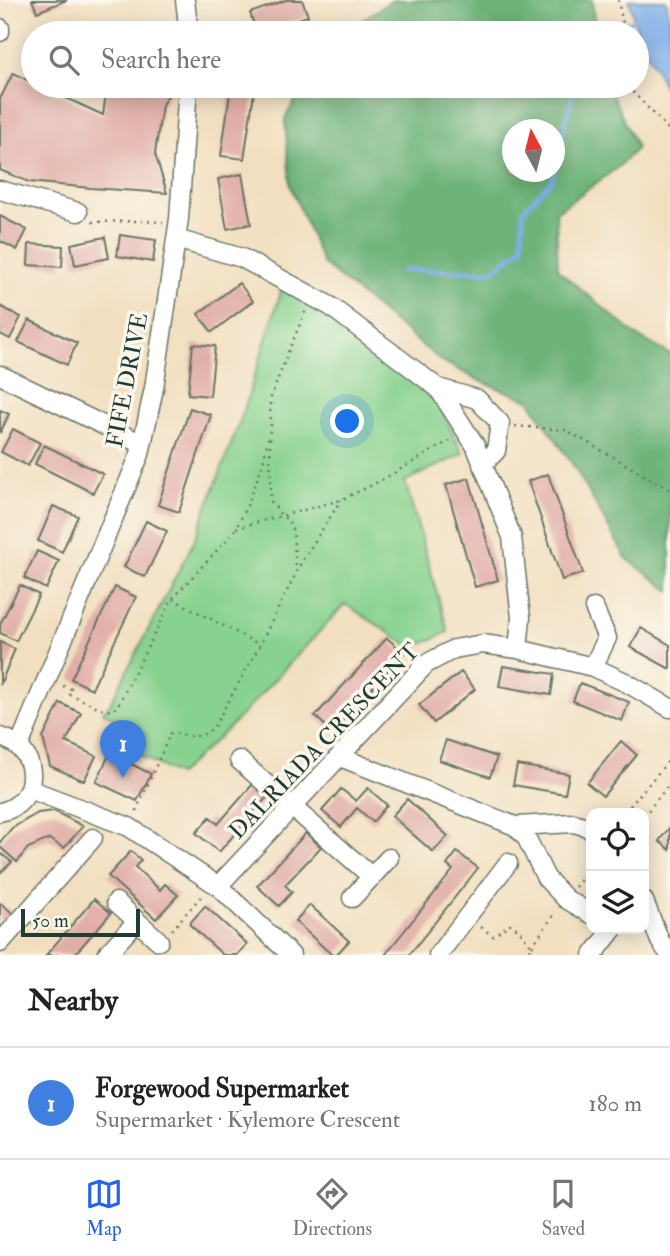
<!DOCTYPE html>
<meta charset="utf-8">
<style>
:root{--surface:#fff;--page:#f2f2f2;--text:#222;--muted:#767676;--line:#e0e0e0;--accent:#2563eb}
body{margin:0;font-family:"IM FELL Double Pica",serif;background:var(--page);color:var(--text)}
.controls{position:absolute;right:21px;bottom:21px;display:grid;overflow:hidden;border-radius:14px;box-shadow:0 4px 18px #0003}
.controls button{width:63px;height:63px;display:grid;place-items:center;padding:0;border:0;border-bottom:2px solid var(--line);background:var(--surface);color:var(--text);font:35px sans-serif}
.compass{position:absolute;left:502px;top:119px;width:63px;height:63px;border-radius:50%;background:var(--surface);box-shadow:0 4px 18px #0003;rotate:353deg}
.scale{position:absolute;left:21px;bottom:18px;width:119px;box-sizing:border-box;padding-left:7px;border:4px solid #1f3d34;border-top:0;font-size:19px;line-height:24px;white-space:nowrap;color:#1f3d34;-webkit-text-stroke:5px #fbf7ec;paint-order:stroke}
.you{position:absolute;left:348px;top:422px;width:24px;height:24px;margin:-18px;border:5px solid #fff;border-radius:50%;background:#1a73e8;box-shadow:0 0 0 10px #1a73e833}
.badge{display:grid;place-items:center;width:46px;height:46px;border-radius:50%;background:var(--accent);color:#fff;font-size:23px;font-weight:700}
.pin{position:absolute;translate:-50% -58px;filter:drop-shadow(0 2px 4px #0008)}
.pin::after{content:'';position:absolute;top:37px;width:24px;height:21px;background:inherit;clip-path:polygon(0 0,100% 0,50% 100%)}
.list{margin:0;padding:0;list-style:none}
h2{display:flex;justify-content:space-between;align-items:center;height:91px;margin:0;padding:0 28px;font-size:30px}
h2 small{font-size:23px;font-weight:400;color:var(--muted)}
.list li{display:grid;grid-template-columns:46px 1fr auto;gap:21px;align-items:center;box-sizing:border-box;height:112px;padding:0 28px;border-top:2px solid var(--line)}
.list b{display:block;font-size:26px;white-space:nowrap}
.list p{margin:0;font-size:23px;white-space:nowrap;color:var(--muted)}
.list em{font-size:23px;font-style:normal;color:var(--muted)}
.icon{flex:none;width:38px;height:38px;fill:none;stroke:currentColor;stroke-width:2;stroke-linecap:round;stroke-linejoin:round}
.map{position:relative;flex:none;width:670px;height:955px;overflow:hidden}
.search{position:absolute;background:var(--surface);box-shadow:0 4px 18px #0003;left:21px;right:21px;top:21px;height:77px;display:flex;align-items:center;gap:18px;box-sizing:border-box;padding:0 24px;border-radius:38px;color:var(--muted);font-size:26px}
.sheet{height:203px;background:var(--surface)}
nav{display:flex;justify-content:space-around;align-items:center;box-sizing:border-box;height:98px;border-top:2px solid var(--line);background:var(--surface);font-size:19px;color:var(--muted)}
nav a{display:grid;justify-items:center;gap:4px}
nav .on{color:var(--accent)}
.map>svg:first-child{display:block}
.green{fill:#88d28f;stroke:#548862;stroke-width:2}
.forest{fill:#6eb47a;stroke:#467857;stroke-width:2;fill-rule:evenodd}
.water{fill:#80afea;stroke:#50768f;stroke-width:2}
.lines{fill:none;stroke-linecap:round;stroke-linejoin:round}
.stream{stroke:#80afea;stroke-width:4.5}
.building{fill:#e1aea7}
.minor-casing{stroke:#697665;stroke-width:21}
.path{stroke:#697665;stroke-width:2.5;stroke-dasharray:2 5;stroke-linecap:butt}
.minor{stroke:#fff;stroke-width:18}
.labels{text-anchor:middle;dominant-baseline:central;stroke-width:7;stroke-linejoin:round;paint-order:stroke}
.street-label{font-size:23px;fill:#1f3d34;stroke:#fbf7ec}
</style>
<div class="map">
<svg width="670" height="955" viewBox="0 0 670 955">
<rect width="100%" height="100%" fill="#fbf7ec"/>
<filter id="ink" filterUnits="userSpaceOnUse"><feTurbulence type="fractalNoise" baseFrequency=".0143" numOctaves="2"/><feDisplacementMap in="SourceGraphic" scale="14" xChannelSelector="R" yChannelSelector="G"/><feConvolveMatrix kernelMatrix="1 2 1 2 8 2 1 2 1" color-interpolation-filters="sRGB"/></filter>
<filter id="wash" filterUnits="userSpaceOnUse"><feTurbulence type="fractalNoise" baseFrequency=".00686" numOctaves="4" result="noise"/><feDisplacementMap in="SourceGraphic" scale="28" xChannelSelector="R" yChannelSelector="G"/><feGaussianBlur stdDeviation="1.57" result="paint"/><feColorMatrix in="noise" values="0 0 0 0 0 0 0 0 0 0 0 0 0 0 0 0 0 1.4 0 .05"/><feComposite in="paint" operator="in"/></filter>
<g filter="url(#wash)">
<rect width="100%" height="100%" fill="#f2dfc0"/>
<path class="green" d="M282 288 341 325 402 370 438 403 463 454 405 481 448 632 413 648 345 604 234 723 178 775 108 739 118 720 103 712 110 704 194 541 244 410Z"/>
<path class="forest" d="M393 0H592L596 33H346L360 21Z
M304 86H608L637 148 617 168 556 212 558 270 637 336 670 354V591L626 558 575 468 529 400 480 381 440 360 323 264 290 185 285 118ZM512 130H554V172H512Z"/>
<path class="water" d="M629 0H666L670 18V98L640 39Z"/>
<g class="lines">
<path class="stream" d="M587 33 594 24 611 31 639 17
M554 170 574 86
M402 270 492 271 522 248 523 210 552 180 554 172"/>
</g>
<g id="blocks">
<path class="building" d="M32 0H67L37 12Z
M286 0H302L308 16 257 33 250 13Z
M13 73 33 83V86H40L103 115 107 86H174L162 105 155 154 167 193 91 188 29 182 0 170V99Z
M231 86H255L244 159 221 156Z
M242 174 251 224 227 229 218 179Z
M0 216 27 230 17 250 0 241Z
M120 235 156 240 153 262 117 256Z
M105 237 109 258 75 265 71 244Z
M29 244 63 246 62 267 28 265Z
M239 283 253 301 212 332 198 314Z
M0 306 21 317 10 339 0 334Z
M29 320 77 343 67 365 18 342Z
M193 344 215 346 210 396 188 394Z
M190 408 211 415 179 512 158 505Z
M0 410 9 414 0 433Z
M13 429 40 443 28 466 1 452Z
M44 445 103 474 93 493 35 464Z
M548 474 583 573 562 580 528 481Z
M469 478 498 580 475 587 446 485Z
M53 506 78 516 62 552 38 541Z
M146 521 167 531 145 577 124 567Z
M37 551 59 561 46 589 24 578Z
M20 585 39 595 16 641 0 633V624Z
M115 587 136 597 92 689 71 679Z
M641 628 670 645V669L630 647Z
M387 638 404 653 332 732 315 716Z
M0 642 15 649 0 685Z
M503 666 554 674 551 695 499 686Z
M461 672 475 689 434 723 419 705Z
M580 683 629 702 622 721 573 701Z
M60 703 81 713 66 742 96 756 84 781 50 766 43 738Z
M446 740 497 757 490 777 439 760Z
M621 741 637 755 603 796 587 783Z
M110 753 151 774 137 801 96 782Z
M517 765 569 774 565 794 513 785Z
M253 784 268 796 219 852 196 833 210 817 218 824Z
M368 788 387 805 373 822 357 808 341 827 322 811 341 789 356 801Z
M407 799 448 836 433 852 392 816Z
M54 811 83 826 64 848 49 839 28 848 17 862 0 847V842L12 828 38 813Z
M670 827V850L659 841Z
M306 833 321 847 285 885 292 892 279 906 257 886Z
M131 851 141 860 135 867 160 890 165 884 178 895 156 919 108 876Z
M457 852 478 868 409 955H385L453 870 447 865Z
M0 853 12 862 0 873Z
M94 899 111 913 74 955H46Z
M0 903 15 915 0 931Z
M310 905 349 941 336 955H332L295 921Z
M205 906 247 944 237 955H223L189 924Z"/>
</g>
</g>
<g filter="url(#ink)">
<use href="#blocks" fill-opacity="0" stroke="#697665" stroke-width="2"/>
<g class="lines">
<defs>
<path id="minor" d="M185 0 189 33
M0 28V32
M0 190 78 212
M176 239 242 258 330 306 438 388 475 445 512 537 521 618 518 649
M0 375 142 444
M438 388 477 399 500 423 496 451 482 465
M593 667 607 638 594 608
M0 737C41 747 42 804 0 812
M19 746 140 454 154 388 179 219 188 86
M340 757 515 826 574 823 587 827 591 830
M239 760 372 877
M29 789 129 827 218 886 291 955
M515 826 526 837 546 878 566 899 591 914
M218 886 426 664 454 649 483 644 518 649 593 667 627 683 670 708
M352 898 389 858
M644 901 660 941 670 955
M116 902 159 941
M0 943 93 838
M106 955 137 921
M438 955 508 863
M593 955 613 929"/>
</defs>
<use href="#minor" class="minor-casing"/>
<path class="path" d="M618 0 625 33
M630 86V89L670 131
M92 222 137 221 163 222
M515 426 566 430 670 490
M270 438 271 501 281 515 289 521 293 532 296 570
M236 528 341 500 380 481 451 440
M173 599 260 645
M63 686 71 689 69 694 102 709 111 711 117 707 172 599 234 532 246 509 263 463 271 426 270 400 288 352 306 310
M136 811 171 732C190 736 198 741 214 727L260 645 302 561 341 500
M631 813 630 806 670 759
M644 816 670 783
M575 887 591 867
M481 927 493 936 510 924 518 929 532 946 528 955
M172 930 202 895
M532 946 556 912"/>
<use href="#minor" class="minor"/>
</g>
</g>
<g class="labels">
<g class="street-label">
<text transform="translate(127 380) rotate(-79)">FIFE DRIVE</text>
<text transform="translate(324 741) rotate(-46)">DALRIADA CRESCENT</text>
</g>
</g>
</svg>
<div class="controls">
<button><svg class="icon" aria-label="locate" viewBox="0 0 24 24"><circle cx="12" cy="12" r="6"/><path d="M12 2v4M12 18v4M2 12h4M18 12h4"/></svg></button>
<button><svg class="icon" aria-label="layers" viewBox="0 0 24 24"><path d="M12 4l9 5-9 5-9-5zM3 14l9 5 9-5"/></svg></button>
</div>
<svg class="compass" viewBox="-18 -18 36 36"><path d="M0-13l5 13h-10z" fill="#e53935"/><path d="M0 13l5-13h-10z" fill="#767676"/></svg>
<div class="scale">50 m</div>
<div class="you"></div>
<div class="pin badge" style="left:123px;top:778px;background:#3f7fe0">1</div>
<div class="search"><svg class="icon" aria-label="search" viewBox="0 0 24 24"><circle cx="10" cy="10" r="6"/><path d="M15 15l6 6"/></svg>Search here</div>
</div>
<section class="sheet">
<h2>Nearby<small></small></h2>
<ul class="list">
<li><span class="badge" style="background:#3f7fe0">1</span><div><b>Forgewood Supermarket</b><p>Supermarket · Kylemore Crescent</p></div><em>180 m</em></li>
</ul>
</section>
<nav>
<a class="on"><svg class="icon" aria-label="map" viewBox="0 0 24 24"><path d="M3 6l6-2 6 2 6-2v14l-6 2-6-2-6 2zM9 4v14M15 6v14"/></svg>Map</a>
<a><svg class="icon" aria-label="directions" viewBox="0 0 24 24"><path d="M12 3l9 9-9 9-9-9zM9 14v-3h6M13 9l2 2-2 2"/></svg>Directions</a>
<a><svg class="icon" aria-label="saved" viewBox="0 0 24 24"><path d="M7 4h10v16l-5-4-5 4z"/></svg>Saved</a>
</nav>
